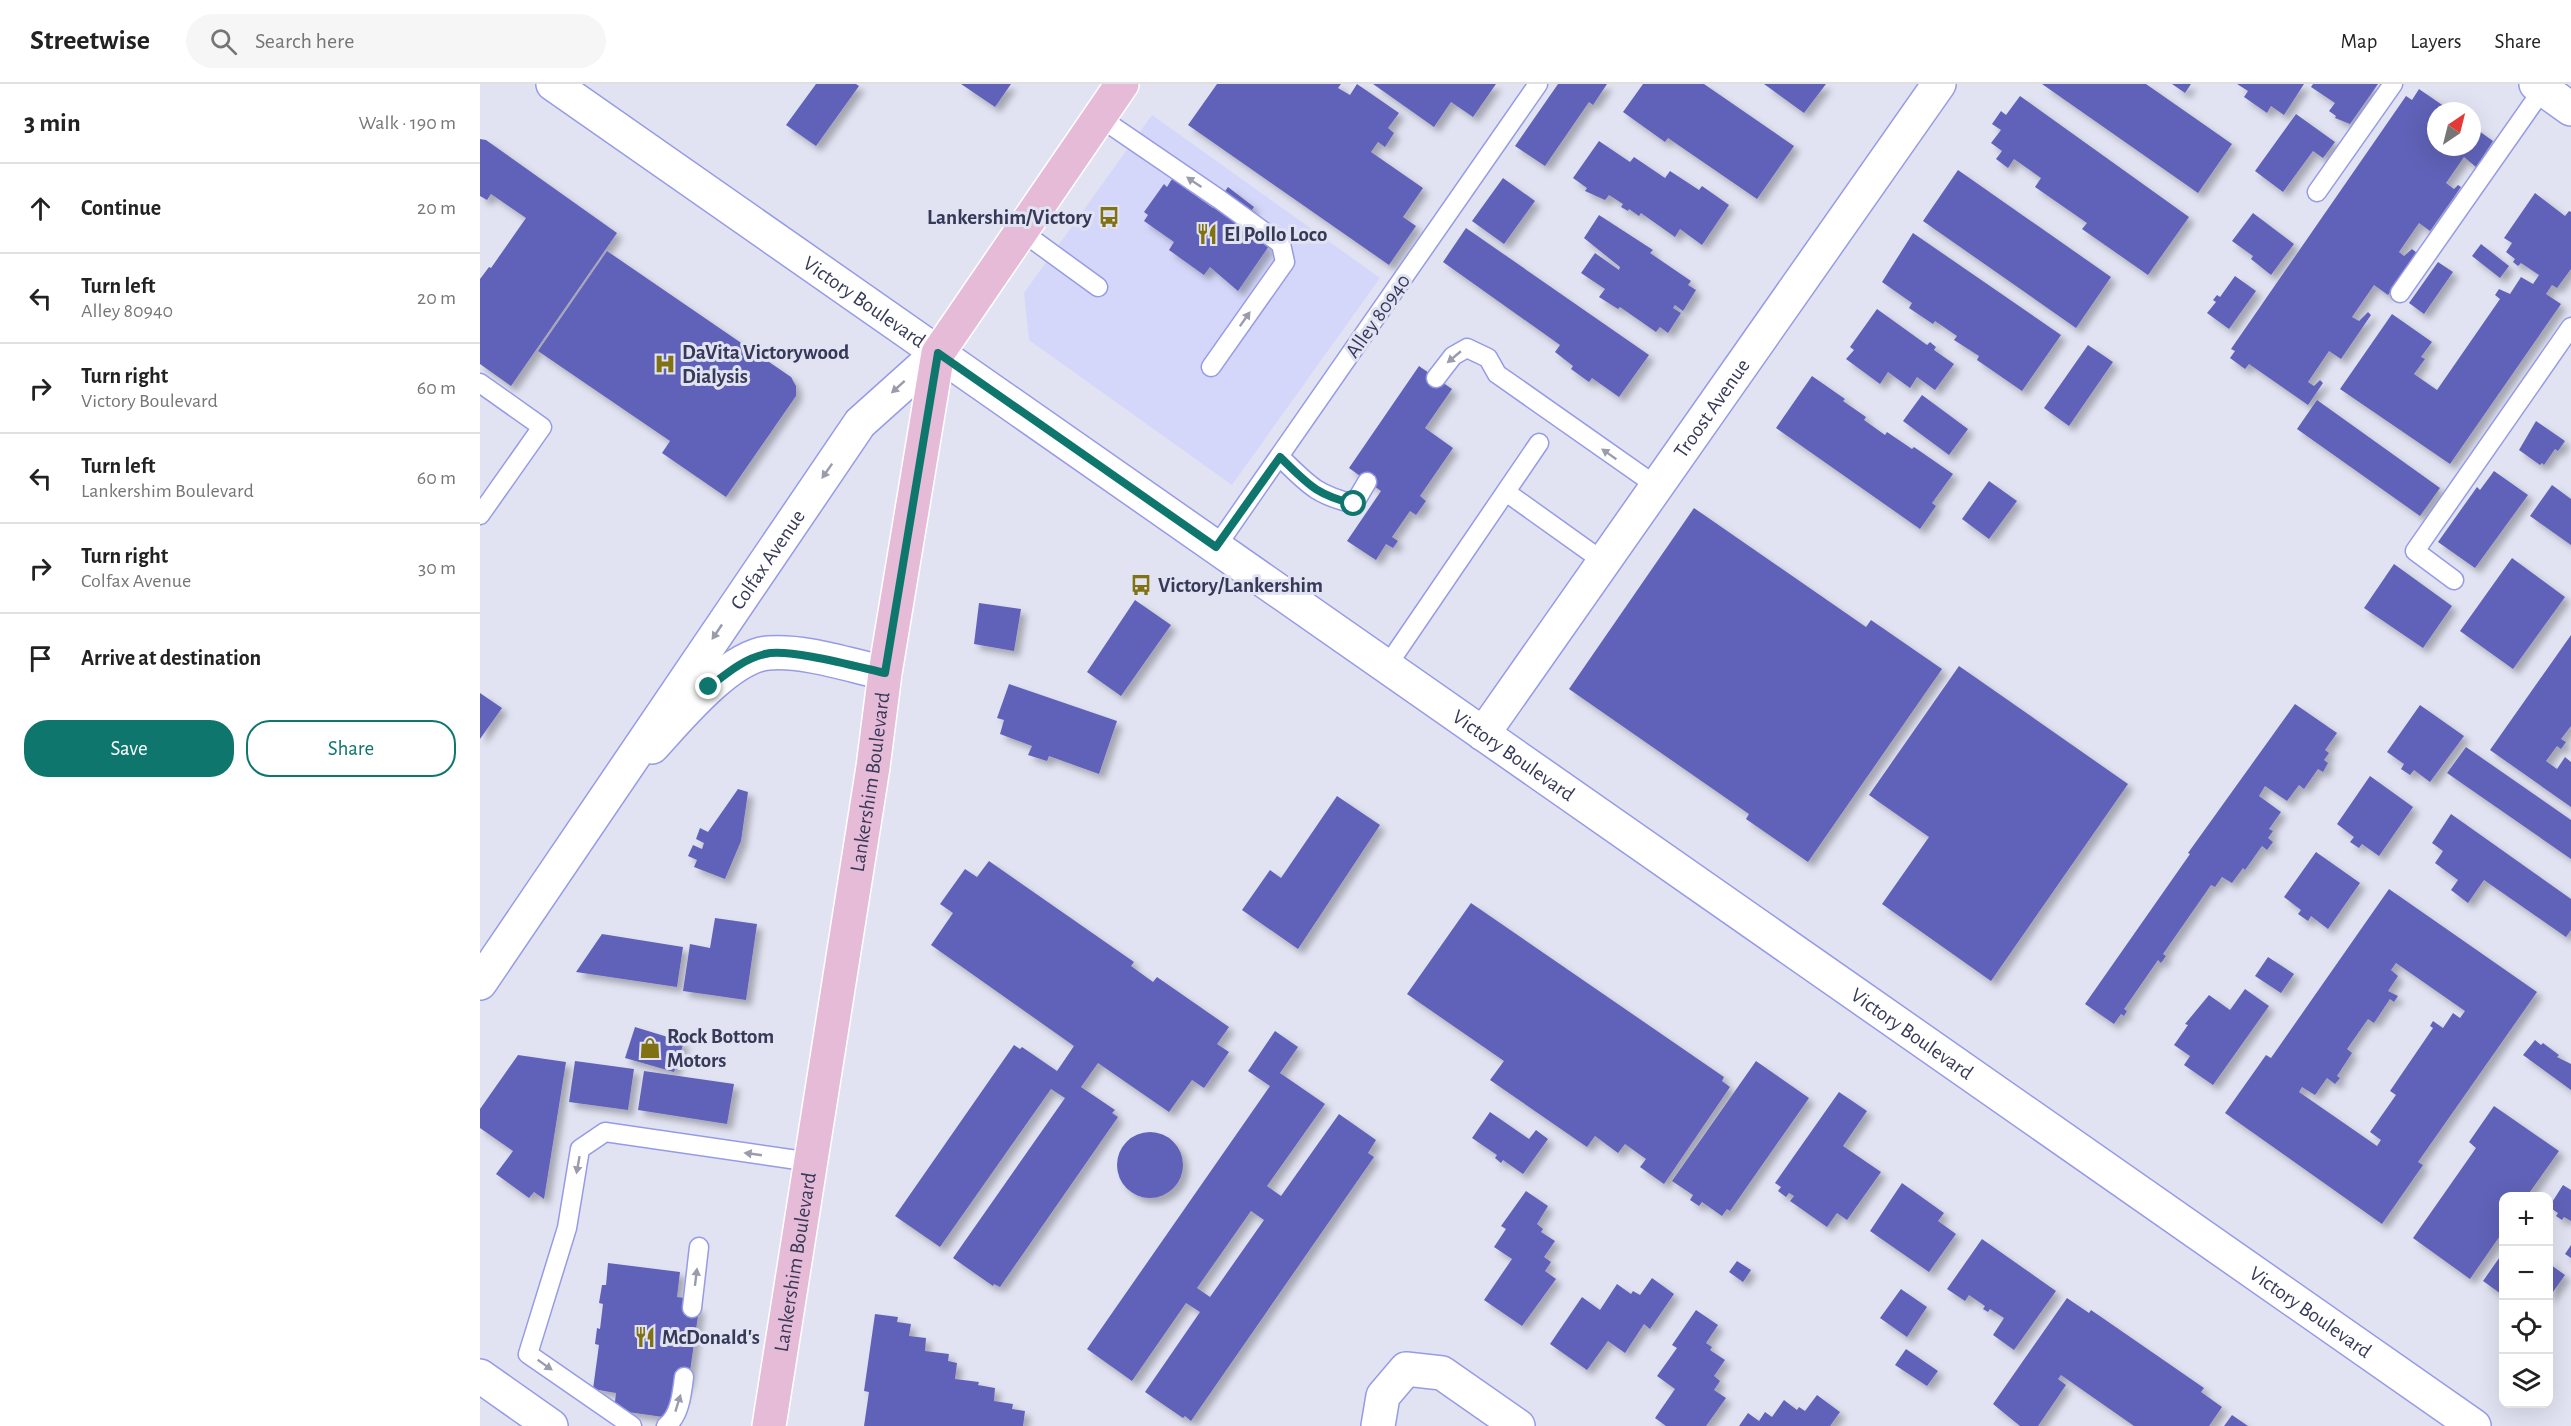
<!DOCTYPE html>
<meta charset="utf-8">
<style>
:root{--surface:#fff;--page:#f6f6f6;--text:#222;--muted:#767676;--line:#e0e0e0;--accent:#0f766e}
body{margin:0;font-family:"Alegreya Sans",sans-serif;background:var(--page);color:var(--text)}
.controls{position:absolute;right:18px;bottom:18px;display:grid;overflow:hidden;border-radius:12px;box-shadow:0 6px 24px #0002}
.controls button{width:54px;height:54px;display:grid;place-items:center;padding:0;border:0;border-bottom:2px solid var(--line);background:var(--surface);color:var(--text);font:30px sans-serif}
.compass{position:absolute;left:1947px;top:18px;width:54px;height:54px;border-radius:50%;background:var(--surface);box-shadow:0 6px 24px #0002;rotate:35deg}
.stop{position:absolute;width:18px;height:18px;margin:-14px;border:4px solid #0f766e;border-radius:50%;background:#fff}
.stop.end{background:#0f766e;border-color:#fff;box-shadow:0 2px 6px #0008}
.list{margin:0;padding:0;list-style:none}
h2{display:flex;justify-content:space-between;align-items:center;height:78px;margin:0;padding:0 24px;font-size:26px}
h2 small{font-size:20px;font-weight:400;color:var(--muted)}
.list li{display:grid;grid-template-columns:39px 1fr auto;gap:18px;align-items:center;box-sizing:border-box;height:90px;padding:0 24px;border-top:2px solid var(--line)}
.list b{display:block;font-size:22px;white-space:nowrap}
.list p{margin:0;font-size:20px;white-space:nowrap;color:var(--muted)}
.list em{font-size:20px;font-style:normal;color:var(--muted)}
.actions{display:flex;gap:12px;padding:18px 24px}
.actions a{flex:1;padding:14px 0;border:2px solid var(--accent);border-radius:24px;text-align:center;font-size:21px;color:var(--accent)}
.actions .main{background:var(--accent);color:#fff}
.icon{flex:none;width:33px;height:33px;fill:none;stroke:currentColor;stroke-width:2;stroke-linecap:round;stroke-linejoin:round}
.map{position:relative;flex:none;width:2091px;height:1342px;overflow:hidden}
header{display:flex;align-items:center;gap:36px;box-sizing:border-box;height:84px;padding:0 30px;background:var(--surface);border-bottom:2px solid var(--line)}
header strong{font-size:28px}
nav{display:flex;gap:33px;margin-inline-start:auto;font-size:21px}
.search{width:420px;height:54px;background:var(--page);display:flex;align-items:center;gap:15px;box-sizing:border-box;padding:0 21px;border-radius:33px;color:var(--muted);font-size:22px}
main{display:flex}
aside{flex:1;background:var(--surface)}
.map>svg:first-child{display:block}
.built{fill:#d4d7f9}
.building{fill:#6162b9;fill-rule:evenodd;filter:url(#shadow)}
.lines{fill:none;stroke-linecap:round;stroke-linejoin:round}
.service-casing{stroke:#969be5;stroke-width:21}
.minor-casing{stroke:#969be5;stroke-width:36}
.tertiary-casing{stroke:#969be5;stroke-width:36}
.secondary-casing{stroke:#969be5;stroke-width:36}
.primary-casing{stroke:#fff;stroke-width:36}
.service{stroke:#fff;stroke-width:18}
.minor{stroke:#fff;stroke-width:33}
.tertiary{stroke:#fff;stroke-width:33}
.secondary{stroke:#fff;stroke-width:33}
.primary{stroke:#e6bbd7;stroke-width:33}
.oneway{fill:#9a9cac}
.route{stroke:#0f766e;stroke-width:8}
.labels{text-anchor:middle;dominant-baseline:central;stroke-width:6;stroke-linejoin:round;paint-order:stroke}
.poi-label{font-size:21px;font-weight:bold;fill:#363958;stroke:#e1e3f2;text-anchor:start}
.street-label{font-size:21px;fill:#363958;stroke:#e1e3f2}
</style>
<header>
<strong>Streetwise</strong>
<div class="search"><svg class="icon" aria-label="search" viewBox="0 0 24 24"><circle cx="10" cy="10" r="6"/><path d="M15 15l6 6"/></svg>Search here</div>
<nav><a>Map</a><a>Layers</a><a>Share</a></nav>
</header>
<main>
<aside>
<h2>3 min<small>Walk · 190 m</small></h2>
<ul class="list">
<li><svg class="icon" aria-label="ahead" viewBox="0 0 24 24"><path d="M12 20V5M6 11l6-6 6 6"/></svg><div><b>Continue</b></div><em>20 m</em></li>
<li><svg class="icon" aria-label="left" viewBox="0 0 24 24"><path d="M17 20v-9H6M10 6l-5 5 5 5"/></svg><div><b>Turn left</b><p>Alley 80940</p></div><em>20 m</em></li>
<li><svg class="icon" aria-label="right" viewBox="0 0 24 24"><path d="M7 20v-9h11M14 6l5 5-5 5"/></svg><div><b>Turn right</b><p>Victory Boulevard</p></div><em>60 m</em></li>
<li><svg class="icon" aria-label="left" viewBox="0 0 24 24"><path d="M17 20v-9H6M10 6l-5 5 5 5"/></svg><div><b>Turn left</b><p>Lankershim Boulevard</p></div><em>60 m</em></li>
<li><svg class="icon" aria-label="right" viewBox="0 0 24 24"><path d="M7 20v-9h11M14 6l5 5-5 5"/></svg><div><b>Turn right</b><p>Colfax Avenue</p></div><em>30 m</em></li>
<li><svg class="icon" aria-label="arrive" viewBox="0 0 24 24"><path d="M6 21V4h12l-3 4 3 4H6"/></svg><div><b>Arrive at destination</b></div></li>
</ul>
<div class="actions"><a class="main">Save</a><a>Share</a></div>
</aside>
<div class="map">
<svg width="2091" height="1342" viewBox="0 0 2091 1342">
<defs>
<filter id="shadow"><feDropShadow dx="5.5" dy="5.5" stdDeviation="3" flood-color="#0004"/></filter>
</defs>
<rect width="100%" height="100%" fill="#e1e3f2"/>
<path class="built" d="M672 31 900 194 752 401 549 256 544 209Z"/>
<path class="building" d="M336 0H376L379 2 336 62 306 41Z
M481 0H531L515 23Z
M737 0H861L858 4 870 11 877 0 919 29 908 44 914 49 905 63 898 58 891 68 943 104 923 133 936 142 909 181 708 41Z
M893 0H1016L993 33 971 18 954 43Z
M1078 0H1127L1113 21 1109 18 1065 82 1035 62Z
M1163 0H1224L1314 62 1277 115 1188 54 1185 58 1143 28Z
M1284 0H1346L1324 29Z
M1562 0H1666L1752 60 1718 109Z
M1692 0H1711L1705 9Z
M1757 0H1824L1804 31 1791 22 1787 29 1764 13 1768 7Z
M1833 0H1898L1870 40 1855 34 1856 32 1849 27 1855 19 1831 3Z
M1939 5 1971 27H1956V63H1992V42L2013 57 1996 83 1984 73 1966 99 1974 105 1978 101 1981 103 1950 147 1939 139 1919 168 1924 172 1932 165 1937 169 1908 211 1894 201 1872 233 1879 237 1888 228 1891 231 1861 275 1849 267 1828 298 1834 302 1840 296 1843 299 1828 321 1769 280 1765 285 1750 274 1755 267 1751 265 1926 12 1932 16Z
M1540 12 1709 133 1668 191 1602 145 1607 139 1555 103 1561 94 1534 75 1528 84 1516 75 1522 67 1511 59 1521 46 1512 40 1521 27 1526 31Z
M1816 30 1855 58 1843 74 1833 67 1803 108 1775 87Z
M0 55 6 56 137 149 31 302 0 280V195L9 183 11 184 46 134 11 110 7 116 0 112Z
M1119 57 1150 78 1154 73 1185 94 1190 87 1219 106 1222 102 1249 121 1222 161 1200 145 1195 153 1161 129 1159 132 1149 125 1148 127 1141 123 1143 120 1129 111 1125 116 1105 107 1107 104 1093 94Z
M1478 86 1631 193 1596 244 1443 137Z
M1023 94 1055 117 1024 160 992 137Z
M692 95 733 124 748 103 774 123 761 142 789 162 758 207 730 183 724 191 689 166 694 158 664 137 668 131 664 128 684 100 687 103Z
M2055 109 2085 132 2089 127 2091 128V185L2077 204 2072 201 2066 210 2081 220 1970 380 1860 305 1912 230 1952 258 1941 273 1945 275 1934 290 1957 306 2020 215 2015 211 2019 205 2030 210 2041 193 2053 200 2059 191 2041 179 2038 182 2033 178 2035 175 2026 168 2032 159 2024 154Z
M1773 129 1814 160 1791 191 1771 175 1773 172 1752 157Z
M1119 131 1173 166 1170 169 1211 197 1208 201 1216 206 1203 227 1195 221 1193 224 1201 229 1188 249 1180 243 1176 248 1140 223 1138 225 1119 213 1125 205 1101 189 1115 169 1139 186 1140 183 1104 154Z
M986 144 1169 271 1139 313 1112 294 1109 298 1091 285 1093 282 1075 268 1080 261 963 178Z
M1433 149 1581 251 1542 307 1497 276 1499 272 1474 256 1477 252 1455 237 1453 240 1429 224 1432 219 1402 198Z
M2001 160 2029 182 2020 194 1992 172Z
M127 167 311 293 316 302V312L246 413 182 369 190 357 58 267Z
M1958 178 1973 188 1944 230 1929 219Z
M1755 192 1776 207 1749 245 1727 229 1736 218 1733 216 1737 211 1740 213Z
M1397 225 1447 261 1450 258 1456 263 1454 266 1474 280 1455 306 1437 293 1430 304 1408 288 1400 300 1366 275 1374 266 1370 263Z
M1608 261 1633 278 1589 342 1564 324Z
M939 282 972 305 945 344 973 364 940 412 946 417 936 431 930 427 912 453 918 457 913 464 906 460 896 476 867 457 901 407 869 384Z
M1332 292 1365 315 1363 317 1386 333 1384 336 1405 351 1407 348 1432 365 1434 363 1473 390 1452 419 1456 422 1440 445 1296 344Z
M1442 311 1488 345 1469 371 1423 337Z
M1837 316 1960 404 1940 432 1817 345Z
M2056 337 2085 357 2078 367 2075 365 2064 381 2062 379 2060 381 2039 366Z
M2014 387 2048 411 1995 484 1958 458 1997 403 2000 406Z
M1509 397 1537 417 1509 455 1482 435Z
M2072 401 2091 415V461L2050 432Z
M1214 424 1386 543 1391 536 1462 585 1328 778 1266 735 1269 730 1089 605Z
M2032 474 2085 513 2033 585 1980 547Z
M1914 480 1972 522 1943 564 1884 524Z
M655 516 691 541 641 612 607 588Z
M499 519 541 525 534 567 494 560Z
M2091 551V642L2081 655 2086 658 2081 665 2077 662 2066 677 2077 685 2085 673 2091 678V723L2010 666Z
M1479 582 1648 700 1511 897 1402 820 1449 753 1389 711Z
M529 600 637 637 619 690 569 672 567 677 548 671 552 662 520 650 524 636 517 634Z
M0 609 22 624 0 655Z
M1815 620 1857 649 1845 666 1849 669 1844 676 1848 679 1843 688 1838 685 1824 705 1819 701 1807 717 1785 702 1779 712 1801 728 1789 745 1793 747 1788 754 1793 758 1787 766 1782 762 1765 786 1763 784 1752 799 1742 793 1735 803 1731 801 1683 870 1686 872 1681 879 1678 876 1644 925 1647 927 1644 932 1641 930 1634 940 1605 920 1710 770 1708 769Z
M1940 621 1984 652 1950 698 1934 686 1930 691 1921 685 1924 680 1907 668Z
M1986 663 2091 736V775L1967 689Z
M1890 692 1933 723 1899 772 1882 760 1879 764 1870 758 1874 753 1857 740Z
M258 705 268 708 261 757 245 795 214 783 217 776 208 772 213 761 222 765 224 759 216 755 220 744 228 748Z
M857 712 900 741 818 865 762 826 790 786 801 794Z
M1971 730 2091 815V846L2086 853 2004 796 1988 819 1971 806 1978 796 1955 779 1963 767 1952 759Z
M1836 768 1880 799 1848 845 1831 832 1828 837 1818 830 1821 826 1804 813Z
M509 777 654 878 651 882 673 898 677 893 749 943 737 960 749 968 724 1004 712 996 689 1028 618 979 601 1003 635 1026 632 1029 638 1033 520 1203 514 1200 513 1202 473 1174 585 1014 571 1005 460 1163 415 1132 534 961 540 965 542 963 577 987 594 962 451 861 473 829 460 820 485 785 497 793Z
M1909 805 2057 908 1938 1078 1943 1081 1902 1140 1745 1029 1786 971 1791 974ZM1916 879 1985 927 1980 934 1973 929 1963 944 1953 937 1950 942 1953 944 1910 1007 1916 1011 1890 1048 1901 1056 1897 1062 1819 1008 1822 1003 1835 1011 1847 994 1855 1000 1860 994 1857 992 1872 969 1867 965 1888 935 1894 939 1910 915 1914 918 1918 912 1908 907 1918 892 1911 886Z
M991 819 1244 993 1242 997 1250 1003 1184 1100 1160 1083 1166 1075 1145 1060 1138 1069 1115 1052 1107 1063 1010 996 1024 977 927 910Z
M235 834 277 840 266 916 203 907 210 860 230 864Z
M122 850 203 863 197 903 96 888Z
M1788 873 1814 890 1801 909 1775 892Z
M1765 905 1789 922 1733 1001 1704 981 1710 972 1694 961 1708 941 1705 940 1729 911 1750 926Z
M155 943 204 958 194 988 145 974Z
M795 947 818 963 800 989 845 1020 787 1102 801 1112 859 1030 896 1056 888 1069 894 1073 711 1337 705 1332 703 1334 665 1308 720 1228 706 1219 652 1297 607 1265 790 1002 768 987ZM771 1127 784 1136 730 1213 717 1204Z
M2055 956 2061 961 2063 959 2079 971 2077 973 2091 980V1006L2043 971Z
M38 971 86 978 64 1115 54 1108 49 1114 16 1090 33 1067 0 1044V1025Z
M95 977 154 985 148 1026 89 1018Z
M1276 977 1329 1014 1250 1127 1247 1125 1242 1132 1222 1118 1219 1122 1210 1116 1213 1111 1192 1097Z
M164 987 254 1000 247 1040 158 1026Z
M1359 1008 1387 1027 1363 1062 1401 1088 1367 1136 1357 1129 1347 1143 1310 1117 1314 1112 1309 1109 1306 1113 1298 1107 1301 1103 1295 1099Z
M2014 1022 2079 1067 2047 1112H2024V1146L1990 1195 1933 1154 1996 1064 1989 1058Z
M1010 1028 1049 1055 1056 1046 1068 1055 1043 1090 1023 1076 1021 1079 1015 1074 1017 1071 992 1054Z
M637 1081a33 33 0 1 1 66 0a33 33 0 1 1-66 0Z
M1422 1099 1464 1129 1458 1137 1476 1150 1449 1188 1390 1147Z
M2083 1101 2091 1106V1137L2084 1133 2082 1136 2076 1132 2078 1129 2069 1123Z
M1046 1107 1068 1122 1057 1140 1063 1145 1061 1148 1075 1157 1064 1173 1071 1178 1065 1187 1076 1195 1042 1242 1004 1216 1032 1175 1014 1163 1026 1145 1021 1142Z
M1502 1155 1576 1207 1534 1266 1513 1251 1524 1234 1510 1225 1508 1228 1503 1225 1505 1222 1489 1211 1485 1217 1467 1205Z
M2091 1161V1174L2085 1170Z
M2024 1167V1212L2003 1197Z
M2068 1175 2073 1178 2071 1181 2085 1191 2068 1215Z
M1257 1177 1271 1186 1263 1198 1249 1188Z
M128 1179 200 1188 197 1213 205 1214 219 1225 209 1294 190 1334 134 1326 136 1309 113 1305 119 1261 115 1260 117 1244 120 1245 123 1220 119 1219 122 1201H126Z
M1172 1194 1194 1210 1170 1245 1164 1240 1145 1269 1128 1257 1107 1286 1070 1260 1102 1213 1120 1226 1137 1200 1151 1210 1153 1207 1160 1211Z
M1421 1205 1447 1223 1427 1253 1400 1234Z
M1587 1214 1609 1229 1611 1226 1724 1304 1721 1308 1742 1323 1729 1342H1654L1581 1291 1578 1295 1586 1301 1558 1342H1540L1513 1320Z
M1216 1226 1238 1241 1226 1259 1232 1263 1230 1266 1245 1276 1234 1292 1240 1297 1234 1306 1246 1314 1226 1342H1186L1175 1334 1195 1305 1177 1292 1197 1264 1192 1261Z
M395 1230 418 1233 417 1238 431 1240 429 1252 446 1254 445 1267 469 1270 468 1277 477 1279 475 1295 499 1298 498 1301 515 1304 514 1317 533 1320 532 1325 545 1327 543 1342H384L389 1308 384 1307Z
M1426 1265 1458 1287 1447 1302 1415 1281Z
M1337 1311 1360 1328 1350 1342H1259L1268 1329 1279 1337 1285 1328 1292 1333 1304 1316 1317 1326 1319 1323 1325 1327Z
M1752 1331 1768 1342H1744Z"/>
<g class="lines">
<defs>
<path id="service" d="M619 33 739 115 801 160 805 178 731 283
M1837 108 1913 0
M541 147 618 203
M1920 209 2063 5
M956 294 973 272 987 264 1008 274 1017 290 1178 403
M0 299 62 343 0 431
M800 373C829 401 835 410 874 420L887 398
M1026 408 1124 478
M736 463 1058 0
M1974 496 1935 467 2091 243
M907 582 1059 359
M212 1224 219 1163
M152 1342 48 1270 87 1144 100 1065 125 1048 331 1078
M186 1342C200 1332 202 1309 204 1293"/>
<g id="minor">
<path d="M2056 0 2091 25"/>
<path id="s1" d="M1003 650 1459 0"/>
<path d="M0 1292 71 1342"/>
<path d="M898 1342 903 1312 926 1285 962 1289 1038 1342"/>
</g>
<path id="tertiary" d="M172 663C198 635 248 573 288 569 326 566 368 581 405 589"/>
<g id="secondary">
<path id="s2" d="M73 0 1994 1342"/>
<path id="s3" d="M0 899 380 339 458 269"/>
</g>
<g id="primary">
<path id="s4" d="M289 1342 393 683 405 589 458 269 642 0"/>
</g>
</defs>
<use href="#service" class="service-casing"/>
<use href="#minor" class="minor-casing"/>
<use href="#tertiary" class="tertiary-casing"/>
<use href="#secondary" class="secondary-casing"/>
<use href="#primary" class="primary-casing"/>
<use href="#service" class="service"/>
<use href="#minor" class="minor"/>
<use href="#tertiary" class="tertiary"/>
<use href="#secondary" class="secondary"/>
<use href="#primary" class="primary"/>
</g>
<defs><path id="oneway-solid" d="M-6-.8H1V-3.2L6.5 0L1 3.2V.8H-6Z" transform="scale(1.5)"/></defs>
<g class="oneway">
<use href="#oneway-solid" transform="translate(714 98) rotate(-146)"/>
<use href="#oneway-solid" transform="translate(765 235) rotate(-55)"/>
<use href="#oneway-solid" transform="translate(974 273) rotate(140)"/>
<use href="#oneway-solid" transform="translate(418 303) rotate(138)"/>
<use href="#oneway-solid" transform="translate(1129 370) rotate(-145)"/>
<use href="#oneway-solid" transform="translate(347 387) rotate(125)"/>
<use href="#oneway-solid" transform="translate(237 548) rotate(124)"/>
<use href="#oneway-solid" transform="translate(273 1070) rotate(-172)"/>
<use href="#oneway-solid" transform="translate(98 1081) rotate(100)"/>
<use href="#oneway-solid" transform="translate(216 1193) rotate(-83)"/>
<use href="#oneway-solid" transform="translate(65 1281) rotate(35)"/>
<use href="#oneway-solid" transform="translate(198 1319) rotate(-73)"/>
</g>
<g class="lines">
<path class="route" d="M229 603C246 590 263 575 285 570 309 564 378 583 405 589L458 269 736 463 800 373C829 401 835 410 874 420"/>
</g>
<defs>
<symbol id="bus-bare" viewBox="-9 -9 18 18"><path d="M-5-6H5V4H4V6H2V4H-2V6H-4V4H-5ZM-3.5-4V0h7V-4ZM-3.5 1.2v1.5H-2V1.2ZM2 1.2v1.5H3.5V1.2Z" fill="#807213" stroke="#e1e3f2" stroke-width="2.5" paint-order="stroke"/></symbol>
<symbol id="restaurant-bare" viewBox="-9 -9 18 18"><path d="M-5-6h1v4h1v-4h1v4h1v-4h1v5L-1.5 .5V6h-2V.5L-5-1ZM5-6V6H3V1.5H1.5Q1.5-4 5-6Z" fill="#807213" stroke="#e1e3f2" stroke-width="2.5" paint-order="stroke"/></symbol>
<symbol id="hospital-bare" viewBox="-9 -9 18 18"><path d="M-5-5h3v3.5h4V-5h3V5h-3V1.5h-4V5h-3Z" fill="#807213" stroke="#e1e3f2" stroke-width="2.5" paint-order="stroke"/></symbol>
<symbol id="shop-bare" viewBox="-9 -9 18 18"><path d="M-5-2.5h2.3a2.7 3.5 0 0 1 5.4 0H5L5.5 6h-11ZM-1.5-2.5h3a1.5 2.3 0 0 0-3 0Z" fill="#807213" stroke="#e1e3f2" stroke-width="2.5" paint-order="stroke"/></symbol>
</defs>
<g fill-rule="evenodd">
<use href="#bus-bare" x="614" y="118" width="30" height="30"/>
<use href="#restaurant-bare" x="712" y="135" width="30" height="30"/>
<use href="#hospital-bare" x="170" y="265" width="30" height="30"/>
<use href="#bus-bare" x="646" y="486" width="30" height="30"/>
<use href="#shop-bare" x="155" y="949" width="30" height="30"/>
<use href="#restaurant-bare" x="150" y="1238" width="30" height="30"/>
</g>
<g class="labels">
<g class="poi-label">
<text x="612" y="133" text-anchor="end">Lankershim/Victory</text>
<text x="744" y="150">El Pollo Loco</text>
<text x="202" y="268">DaVita Victorywood<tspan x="202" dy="24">Dialysis</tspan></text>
<text x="678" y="501">Victory/Lankershim</text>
<text x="187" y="952">Rock Bottom<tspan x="187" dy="24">Motors</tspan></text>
<text x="182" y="1253">McDonald's</text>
</g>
<g class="street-label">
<text stroke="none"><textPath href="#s2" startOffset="380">Victory Boulevard</textPath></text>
<text transform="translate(898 232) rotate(-55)">Alley 80940</text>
<text stroke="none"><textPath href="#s1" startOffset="398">Troost Avenue</textPath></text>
<text stroke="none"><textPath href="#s3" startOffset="512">Colfax Avenue</textPath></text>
<text stroke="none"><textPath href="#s2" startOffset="1172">Victory Boulevard</textPath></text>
<text stroke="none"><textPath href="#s4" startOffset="652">Lankershim Boulevard</textPath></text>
<text stroke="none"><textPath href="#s2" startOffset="1658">Victory Boulevard</textPath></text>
<text stroke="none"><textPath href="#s4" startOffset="166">Lankershim Boulevard</textPath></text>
<text stroke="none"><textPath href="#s2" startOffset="2144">Victory Boulevard</textPath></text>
</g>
</g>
</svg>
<div class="controls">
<button>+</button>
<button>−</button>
<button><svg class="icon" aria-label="locate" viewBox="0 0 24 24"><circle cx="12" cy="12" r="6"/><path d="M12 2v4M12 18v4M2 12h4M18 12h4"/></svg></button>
<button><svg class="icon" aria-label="layers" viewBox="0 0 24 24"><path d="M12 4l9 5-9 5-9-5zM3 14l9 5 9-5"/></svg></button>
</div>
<svg class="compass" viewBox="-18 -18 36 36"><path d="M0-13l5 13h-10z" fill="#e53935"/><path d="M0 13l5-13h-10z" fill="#767676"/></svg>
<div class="stop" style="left:874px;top:420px"></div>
<div class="stop end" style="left:229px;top:603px"></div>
</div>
</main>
